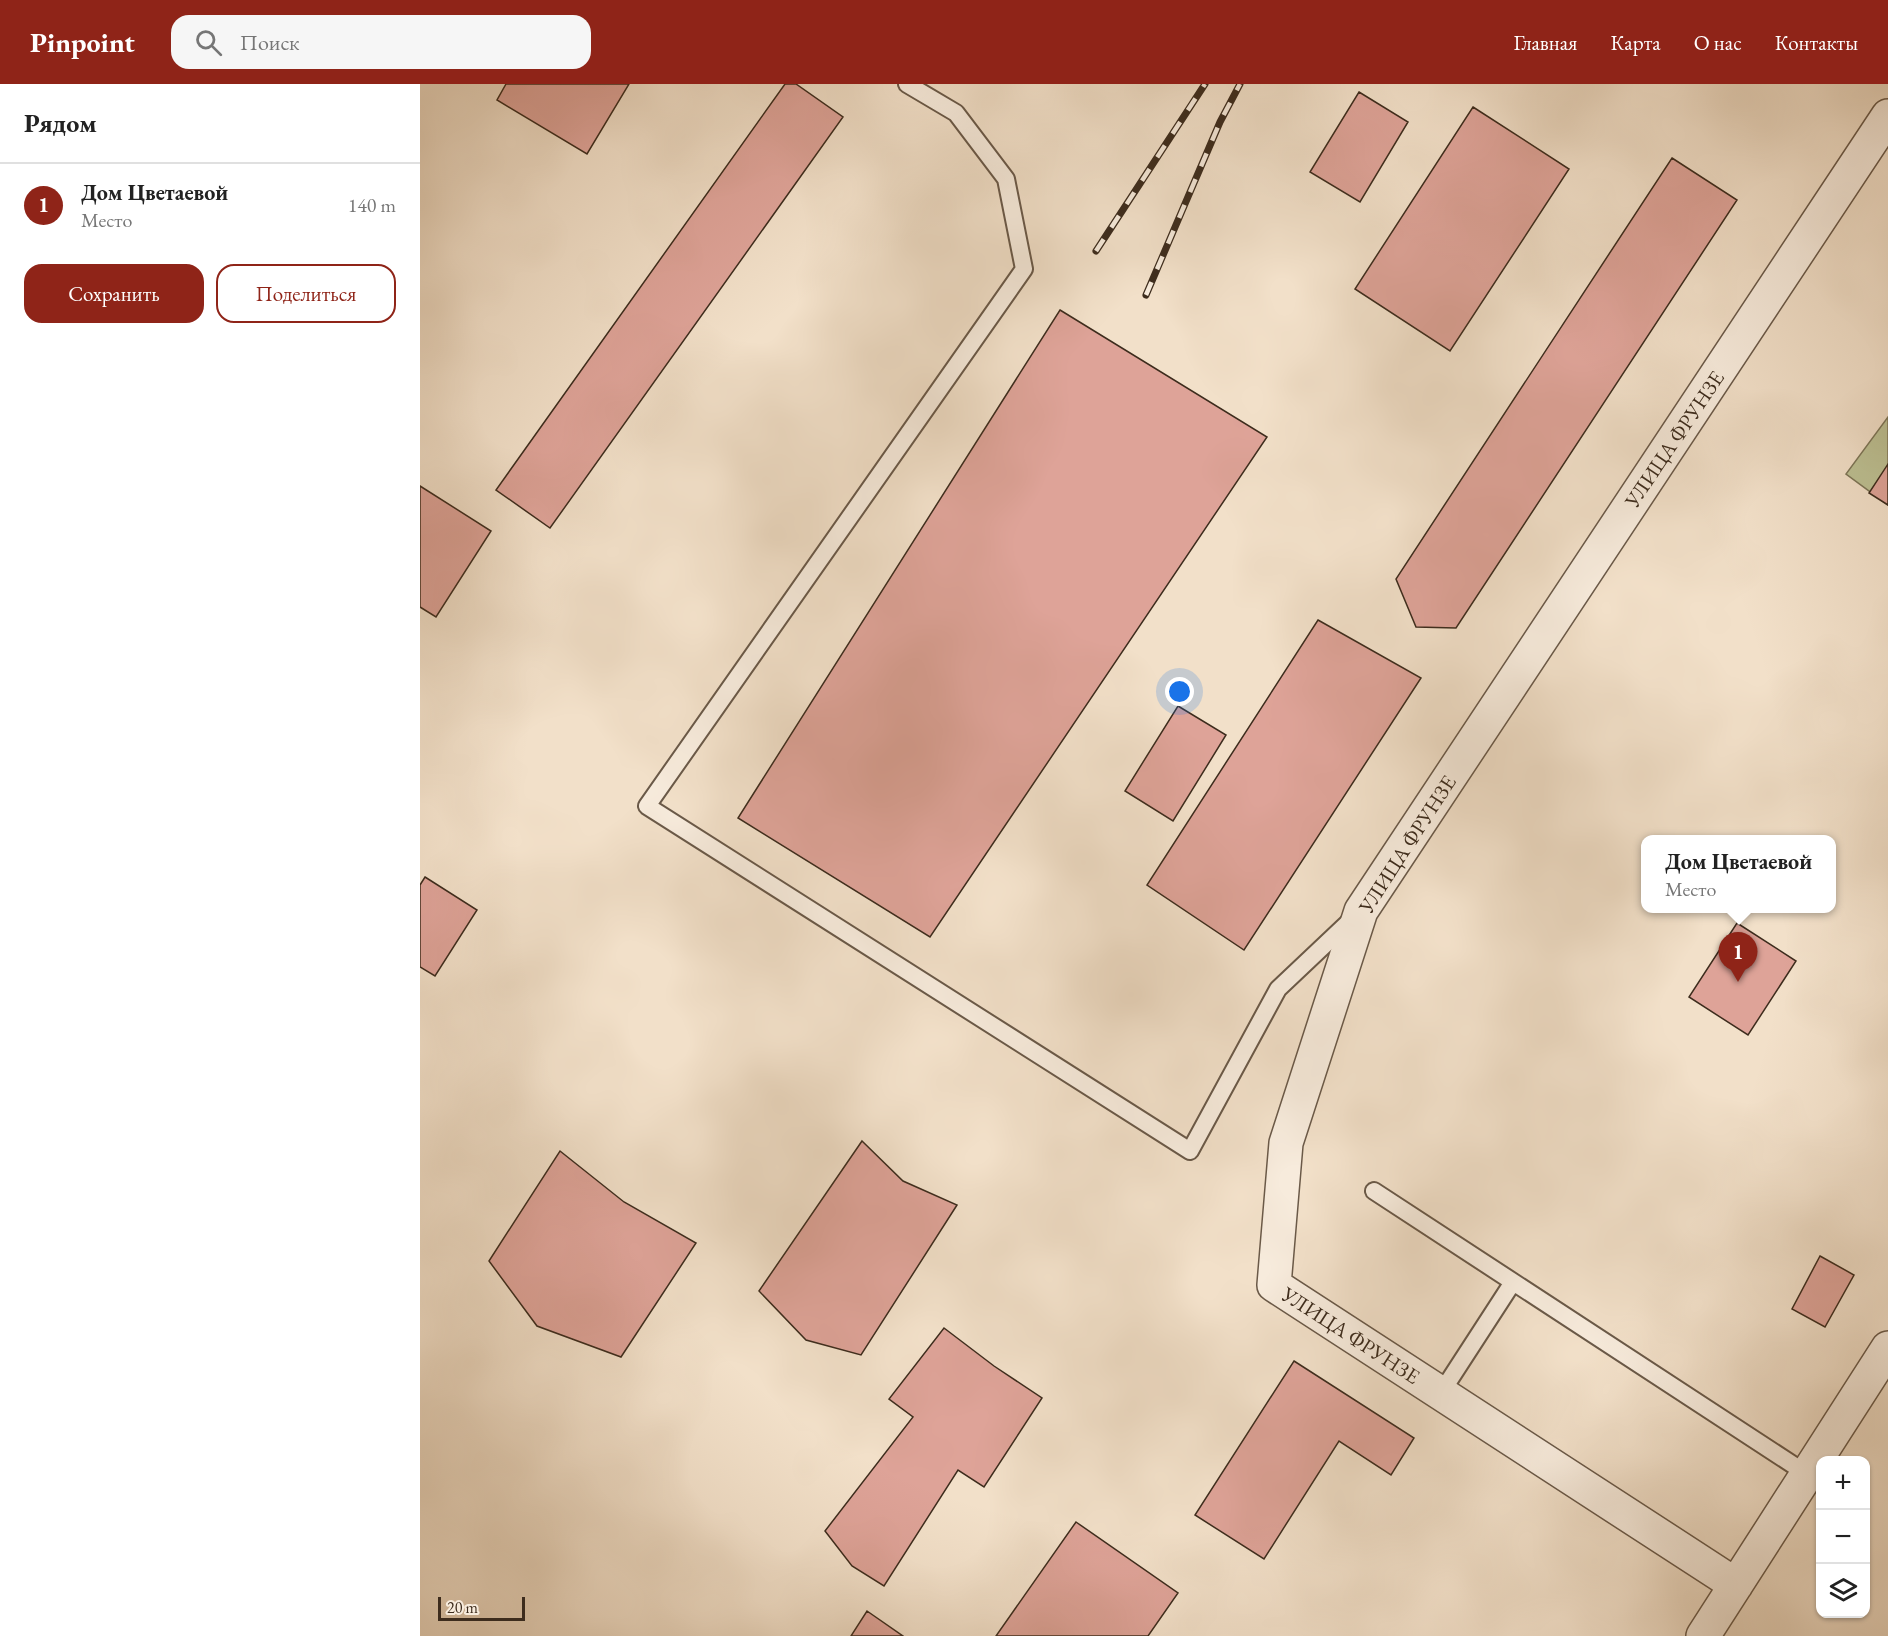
<!DOCTYPE html>
<html lang="ru">
<meta charset="utf-8">
<style>
:root{--surface:#fff;--page:#f6f6f6;--text:#222;--muted:#767676;--line:#e0e0e0;--accent:#8f2418}
body{margin:0;font-family:"EB Garamond",serif;background:var(--page);color:var(--text)}
.controls{position:absolute;right:18px;bottom:18px;display:grid;overflow:hidden;border-radius:12px;box-shadow:0 2px 4px #0004}
.controls button{width:54px;height:54px;display:grid;place-items:center;padding:0;border:0;border-bottom:2px solid var(--line);background:var(--surface);color:var(--text);font:30px sans-serif}
.scale{position:absolute;left:18px;bottom:15px;width:87px;box-sizing:border-box;padding-left:6px;border:3px solid #3d2c1d;border-top:0;font-size:16px;line-height:21px;white-space:nowrap;color:#3d2c1d;-webkit-text-stroke:4px #f7ebdc;paint-order:stroke}
.you{position:absolute;left:760px;top:608px;width:21px;height:21px;margin:-15px;border:4px solid #fff;border-radius:50%;background:#1a73e8;box-shadow:0 0 0 9px #1a73e833}
.badge{display:grid;place-items:center;width:39px;height:39px;border-radius:50%;background:var(--accent);color:#fff;font-size:20px;font-weight:700}
.pin{position:absolute;translate:-50% -50px;filter:drop-shadow(0 2px 3px #0008)}
.pin::after{content:'';position:absolute;top:32px;width:21px;height:18px;background:inherit;clip-path:polygon(0 0,100% 0,50% 100%)}
.popup{position:absolute;left:1221px;top:751px;width:195px;height:78px;box-sizing:border-box;display:grid;place-content:center;border-radius:12px;background:var(--surface);filter:drop-shadow(0 2px 4px #0005);font-size:20px;white-space:nowrap;color:var(--muted)}
.popup b{font-size:22px;color:var(--text)}
.popup::after{content:'';position:absolute;left:50%;top:100%;margin-left:-12px;border:12px solid transparent;border-top-color:var(--surface)}
.list{margin:0;padding:0;list-style:none}
h2{display:flex;justify-content:space-between;align-items:center;height:78px;margin:0;padding:0 24px;font-size:26px}
h2 small{font-size:20px;font-weight:400;color:var(--muted)}
.list li{display:grid;grid-template-columns:39px 1fr auto;gap:18px;align-items:center;box-sizing:border-box;height:84px;padding:0 24px;border-top:2px solid var(--line)}
.list b{display:block;font-size:22px;white-space:nowrap}
.list p{margin:0;font-size:20px;white-space:nowrap;color:var(--muted)}
.list em{font-size:20px;font-style:normal;color:var(--muted)}
.actions{display:flex;gap:12px;padding:18px 24px}
.actions a{flex:1;padding:14px 0;border:2px solid var(--accent);border-radius:18px;text-align:center;font-size:21px;color:var(--accent)}
.actions .main{background:var(--accent);color:#fff}
.icon{flex:none;width:33px;height:33px;fill:none;stroke:currentColor;stroke-width:2;stroke-linecap:round;stroke-linejoin:round}
.map{position:relative;flex:none;width:1468px;height:1552px;overflow:hidden}
header{display:flex;align-items:center;gap:36px;box-sizing:border-box;height:84px;padding:0 30px;background:var(--accent);color:#fff}
header strong{font-size:28px}
nav{display:flex;gap:33px;margin-inline-start:auto;font-size:21px}
.search{width:420px;height:54px;background:var(--page);display:flex;align-items:center;gap:15px;box-sizing:border-box;padding:0 21px;border-radius:18px;color:var(--muted);font-size:22px}
main{display:flex}
aside{flex:1;background:var(--surface)}
.map>svg:first-child{display:block}
.green{fill:#bdc194;stroke:#7d7658;stroke-width:1.5}
.building{fill:#dea398;stroke:#3d2c1d;stroke-width:1.5}
.lines{fill:none;stroke-linecap:round;stroke-linejoin:round}
.lane-casing{stroke:#6a5948;stroke-width:20}
.street-casing{stroke:#6a5948;stroke-width:36}
.lane{stroke:#f7ebdc;stroke-width:16}
.street{stroke:#f7ebdc;stroke-width:33}
.rail-casing{stroke:#3d2c1d;stroke-width:7}
.rail{stroke:#f7ebdc;stroke-width:4.5;stroke-dasharray:14;stroke-linecap:butt}
.labels{text-anchor:middle;dominant-baseline:central;stroke-width:5;stroke-linejoin:round;paint-order:stroke}
.street-label{font-size:21px;fill:#3d2c1d;stroke:#f7ebdc}
</style>
<header>
<strong>Pinpoint</strong>
<div class="search"><svg class="icon" aria-label="search" viewBox="0 0 24 24"><circle cx="10" cy="10" r="6"/><path d="M15 15l6 6"/></svg>Поиск</div>
<nav><a>Главная</a><a>Карта</a><a>О нас</a><a>Контакты</a></nav>
</header>
<main>
<aside>
<h2>Рядом<small></small></h2>
<ul class="list">
<li><span class="badge">1</span><div><b>Дом Цветаевой</b><p>Место</p></div><em>140 m</em></li>
</ul>
<div class="actions"><a class="main">Сохранить</a><a>Поделиться</a></div>
</aside>
<div class="map">
<svg width="1468" height="1552" viewBox="0 0 1468 1552">
<rect width="100%" height="100%" fill="#f2e0c9"/>
<filter id="stains"><feTurbulence type="fractalNoise" baseFrequency=".00333" numOctaves="4"/><feColorMatrix values="0 0 0 0 .2 0 0 0 0 .09 0 0 0 0 .02 0 0 0 .5 -.17"/></filter>
<radialGradient id="worn" r=".72"><stop offset=".6" stop-color="#630" stop-opacity="0"/><stop offset="1" stop-color="#630" stop-opacity=".3"/></radialGradient>
<path class="green" d="M1468 333V421L1426 390Z"/>
<path class="building" d="M86 0H209L167 70 77 16Z
M365 0H376L423 33 130 444 76 406Z
M939 8 988 38 940 118 890 88Z
M1053 23 1149 85 1030 267 935 205Z
M1252 74 1317 116 1036 544 996 543 976 495Z
M640 226 847 353 510 853 318 734Z
M1468 380V421L1449 409Z
M0 402 71 447 16 533 0 523Z
M898 536 1001 594 824 866 727 801Z
M758 622 806 651 753 737 705 707Z
M5 793 57 826 15 892 0 883V801Z
M1317 839 1376 877 1328 951 1269 913Z
M442 1057 483 1097 537 1121 441 1271 386 1256 339 1207Z
M140 1067 204 1118 276 1159 201 1273 117 1242 69 1177Z
M1400 1172 1434 1191 1405 1243 1372 1225Z
M524 1244 574 1282 622 1314 564 1403 538 1386 464 1502 432 1482 405 1447 493 1333 469 1315Z
M874 1277 994 1354 971 1391 919 1357 844 1475 775 1431Z
M656 1438 758 1509 728 1552H576Z
M447 1527 483 1552H431Z"/>
<g class="lines">
<defs>
<path id="lane" d="M487 0 536 29 586 95 604 185 227 722 770 1067 858 905 931 836
M954 1107 1387 1390
M1021 1309 1093 1198"/>
<path id="street" d="M1316 1501 854 1201 866 1059 941 827 1468 32
M1283 1552 1468 1264"/>
</defs>
<use href="#lane" class="lane-casing"/>
<use href="#street" class="street-casing"/>
<use href="#lane" class="lane"/>
<use href="#street" class="street"/>
<defs>
<path id="rail" d="M676 167 785 0
M726 211 800 38 820 0"/>
</defs>
<use href="#rail" class="rail-casing"/>
<use href="#rail" class="rail"/>
</g>
<g class="labels">
<g class="street-label">
<text transform="translate(1254 355) rotate(-56)">УЛИЦА ФРУНЗЕ</text>
<text transform="translate(987 760) rotate(-57)">УЛИЦА ФРУНЗЕ</text>
<text transform="translate(931 1251) rotate(33)">УЛИЦА ФРУНЗЕ</text>
</g>
</g>
<rect width="100%" height="100%" filter="url(#stains)"/>
<rect width="100%" height="100%" fill="url(#worn)"/>
</svg>
<div class="controls">
<button>+</button>
<button>−</button>
<button><svg class="icon" aria-label="layers" viewBox="0 0 24 24"><path d="M12 4l9 5-9 5-9-5zM3 14l9 5 9-5"/></svg></button>
</div>
<div class="scale">20 m</div>
<div class="you"></div>
<div class="pin badge" style="left:1318px;top:898px">1</div>
<div class="popup"><b>Дом Цветаевой</b>Место</div>
</div>
</main>
